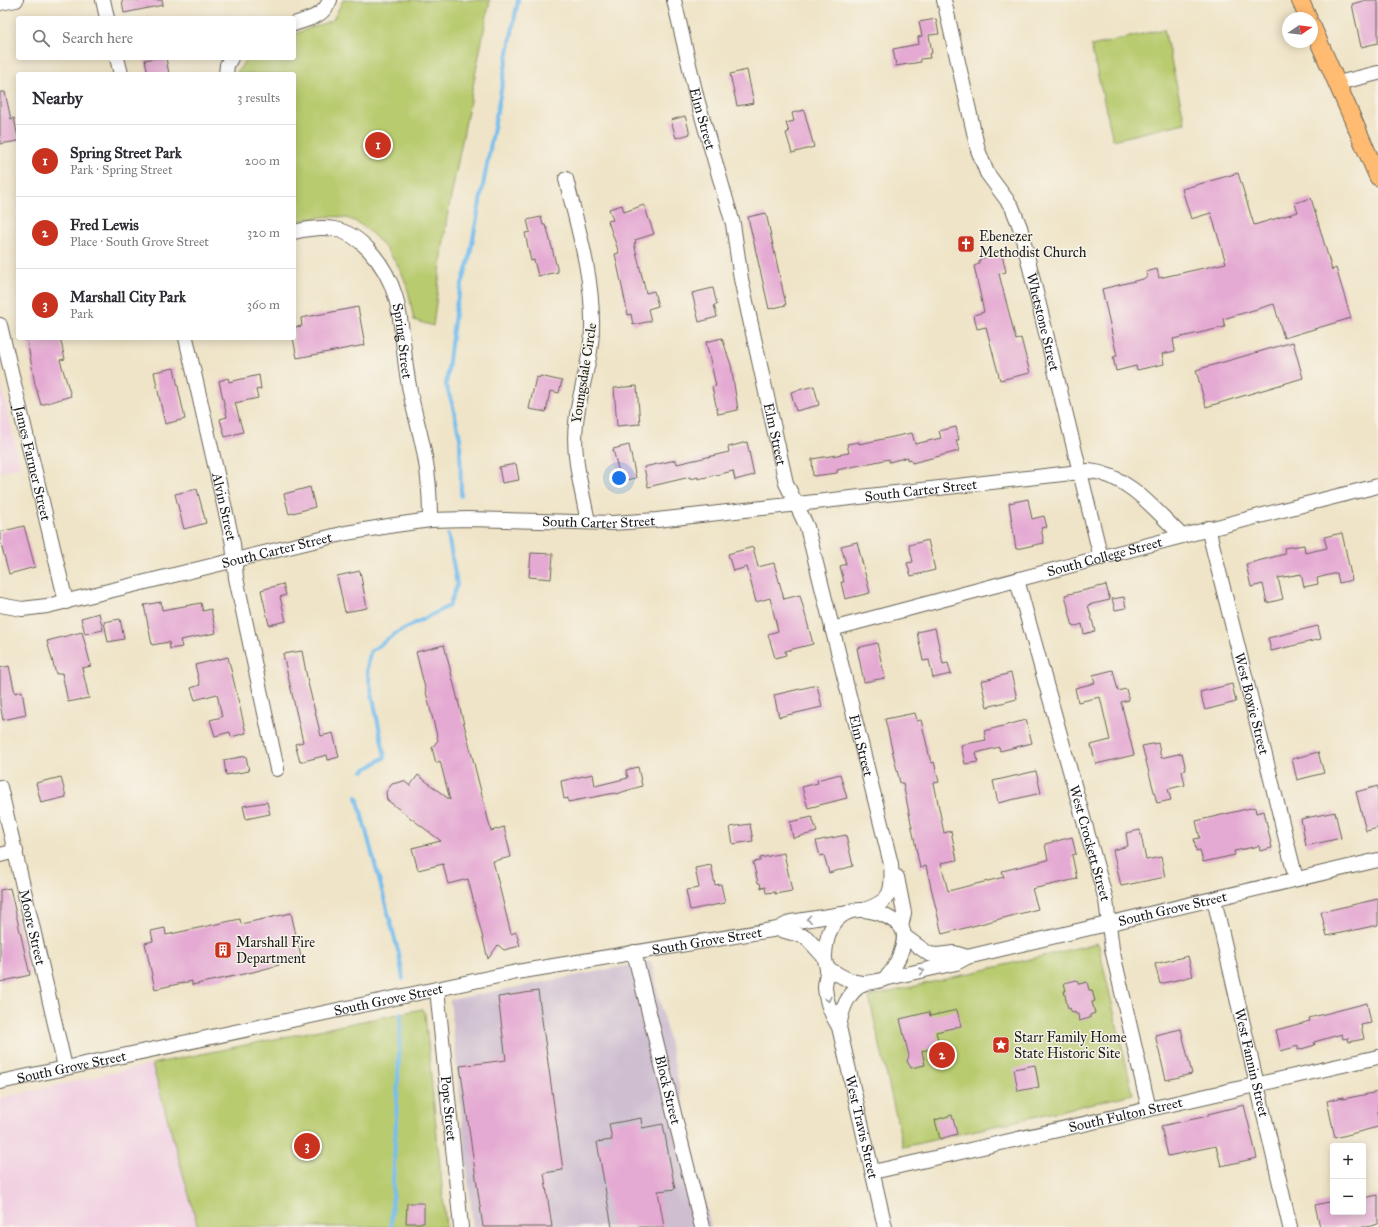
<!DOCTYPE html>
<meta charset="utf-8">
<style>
:root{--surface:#fff;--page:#f7f7f7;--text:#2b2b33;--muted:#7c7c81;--line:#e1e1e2;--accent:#c8321e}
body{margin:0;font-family:"IM FELL Great Primer",serif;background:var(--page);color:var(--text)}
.controls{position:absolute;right:12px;bottom:12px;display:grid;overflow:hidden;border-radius:4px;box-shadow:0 2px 10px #0003}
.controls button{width:36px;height:36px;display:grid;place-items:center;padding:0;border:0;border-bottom:1px solid var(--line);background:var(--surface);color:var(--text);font:20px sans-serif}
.compass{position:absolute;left:1282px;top:12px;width:36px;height:36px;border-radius:50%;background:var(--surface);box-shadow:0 2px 10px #0003;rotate:77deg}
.you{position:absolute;left:619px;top:478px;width:14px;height:14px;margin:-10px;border:3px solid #fff;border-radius:50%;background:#1a73e8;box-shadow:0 0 0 6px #1a73e833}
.badge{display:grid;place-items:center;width:26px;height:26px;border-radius:50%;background:var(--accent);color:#fff;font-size:13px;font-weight:700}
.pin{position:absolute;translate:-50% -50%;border:2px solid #fff;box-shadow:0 1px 4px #0006}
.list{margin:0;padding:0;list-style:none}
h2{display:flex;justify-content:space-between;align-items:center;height:52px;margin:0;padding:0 16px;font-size:17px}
h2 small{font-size:13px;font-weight:400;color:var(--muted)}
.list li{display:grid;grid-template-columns:26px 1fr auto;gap:12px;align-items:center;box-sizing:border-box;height:72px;padding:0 16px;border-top:1px solid var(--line)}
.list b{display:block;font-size:15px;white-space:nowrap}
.list p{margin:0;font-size:13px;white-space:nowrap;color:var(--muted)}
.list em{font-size:13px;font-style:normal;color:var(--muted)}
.icon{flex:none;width:22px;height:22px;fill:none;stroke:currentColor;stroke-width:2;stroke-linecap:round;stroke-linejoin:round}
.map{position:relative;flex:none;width:1378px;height:1227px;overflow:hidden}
.search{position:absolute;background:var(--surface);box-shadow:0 2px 10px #0003;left:16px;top:16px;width:280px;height:44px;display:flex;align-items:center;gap:10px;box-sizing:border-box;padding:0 14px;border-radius:4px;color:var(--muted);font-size:15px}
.panel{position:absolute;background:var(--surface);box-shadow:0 2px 10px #0003;left:16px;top:72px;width:280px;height:268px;border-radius:4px}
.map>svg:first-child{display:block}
.built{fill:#f1d0e2}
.industrial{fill:#cebed0}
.green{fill:#b8cb6e;stroke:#6a7445}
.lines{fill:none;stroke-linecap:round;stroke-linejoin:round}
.stream{stroke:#76beee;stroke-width:4}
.building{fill:#e5aad3}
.minor-casing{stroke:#666258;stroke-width:16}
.major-casing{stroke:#666258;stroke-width:19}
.minor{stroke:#fff;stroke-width:14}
.major{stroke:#febb71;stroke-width:17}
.oneway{stroke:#999}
.labels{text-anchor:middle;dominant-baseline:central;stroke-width:3;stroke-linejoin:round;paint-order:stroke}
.street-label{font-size:14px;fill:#1c1c1c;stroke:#f7f3e8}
.poi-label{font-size:14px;fill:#1c1c1c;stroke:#f7f3e8;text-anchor:start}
</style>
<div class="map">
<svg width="1378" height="1227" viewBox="0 0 1378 1227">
<rect width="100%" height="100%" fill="#f7f3e8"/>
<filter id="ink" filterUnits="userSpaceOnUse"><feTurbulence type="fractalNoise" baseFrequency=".025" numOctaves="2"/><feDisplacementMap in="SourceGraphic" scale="8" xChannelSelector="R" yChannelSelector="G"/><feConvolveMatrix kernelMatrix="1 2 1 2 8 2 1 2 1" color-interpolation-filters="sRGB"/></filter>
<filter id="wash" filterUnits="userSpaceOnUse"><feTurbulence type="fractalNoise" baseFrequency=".012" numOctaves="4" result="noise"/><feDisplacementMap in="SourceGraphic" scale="16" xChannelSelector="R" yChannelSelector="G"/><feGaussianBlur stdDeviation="0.9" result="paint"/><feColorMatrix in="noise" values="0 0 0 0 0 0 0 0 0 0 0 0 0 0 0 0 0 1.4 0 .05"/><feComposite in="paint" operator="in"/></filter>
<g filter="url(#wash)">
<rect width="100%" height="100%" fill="#efe4c7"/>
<path class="built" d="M0 378 20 467 0 472Z
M152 1064 198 1227H0V1098Z"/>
<path class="industrial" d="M651 961 711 1227H473L450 1000Z"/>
<path class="green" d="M343 0H490L447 217 433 326 414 320C411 308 410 295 406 284 399 261 370 224 346 218 329 214 310 219 294 222V74H236L247 58H294V34L333 20Z
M1164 29 1185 123 1113 140 1091 46Z
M1098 943 1133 1094 903 1147 869 997Z
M422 1009 425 1014 446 1227H198L152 1064Z"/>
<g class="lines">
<path class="stream" d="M461 496 460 438 453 407 446 385 456 305 469 260 518 0
M363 771 385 757 367 669 370 652 396 633 449 606 457 585 448 535
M357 797 399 954 403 979
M391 1227 401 1013"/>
</g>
<g id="blocks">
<path class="building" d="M122 0H162L163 5 124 13Z
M1366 0H1378V43L1361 47 1352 4Z
M936 19 939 34 929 35 932 53 929 54 930 58 920 59 921 62 896 66 893 49 919 44 918 37 922 36 919 22Z
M155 58H166L169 74H148L145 60Z
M747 70 754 103 737 106 730 74Z
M0 92H5L11 119 14 118 18 138V141L0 144Z
M804 110 814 147 792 153 786 133 789 132 786 123 794 121 792 113Z
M685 116 690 134 676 138 671 120Z
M1238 173 1254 225 1298 212 1295 203 1311 198 1332 270 1336 268 1351 318 1284 338 1274 304 1223 319 1225 327 1173 339 1175 351 1162 354 1164 364 1137 370 1136 366 1116 371 1113 357 1117 356 1102 289 1147 278 1146 272 1157 269 1159 278 1226 263 1211 213 1191 219 1182 189Z
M622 205 624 212 644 205 654 234 635 240 636 243H634L646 293 654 291 658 306 648 309 651 321 633 325 631 314 628 315 615 254 619 253 608 221 613 220 609 209Z
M766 213 786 305 769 309 748 217Z
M541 217 543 225H545L546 228H547L558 272 538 276 534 260 531 261 525 233 530 232 527 220Z
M996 255H1002L1006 272 999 274 1016 340 1021 338 1030 373 1000 380 986 327 977 329 974 315 984 312 974 266 979 264V261L982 258Z
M713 288 717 305H714L717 317 699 322 692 293Z
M358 307 365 345 297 358 293 338H294V327L302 326 301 318Z
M39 338H60L65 359 60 360 71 396 41 405 35 384 27 340Z
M722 338 731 365 738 410 718 414 712 387 716 386 706 342Z
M1293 342 1303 378 1206 407 1196 370Z
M174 368 185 419 165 424 154 372Z
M259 375 261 389 256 390 258 398 235 403 243 432 225 437 220 419 227 417 219 381 228 378 229 382Z
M540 376 562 381 559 393 550 391 546 412 529 409 536 377 539 378Z
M637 386 640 424 617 426 614 388Z
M814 386 819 405 796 411 791 392Z
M956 427 959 440H956L959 451 912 463 911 459 908 460V457L889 462V459L837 470V473L813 476 812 459 849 453 847 444 859 442V444L912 433 915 444 941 438 939 431Z
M747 442 754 475 735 480 733 471 698 479V477L691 479 690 477 648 487 644 467 676 460 677 464 729 452 728 447Z
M629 445 636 478 621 481 613 449Z
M516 464 519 480 502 483 499 467Z
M310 487 315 507 289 514 284 494Z
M197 489 206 523 184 529 175 494Z
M1028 499 1032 519 1044 516 1047 527 1041 528 1044 543 1016 549 1009 503Z
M24 526 35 567 9 574 0 540V532Z
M1342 533 1352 580 1339 583 1337 573 1317 578 1318 584 1304 587 1301 574 1278 578 1283 599 1267 603 1263 584 1251 587 1246 564 1285 554 1284 548 1304 545 1305 553 1327 548 1324 537Z
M928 540 935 570 911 576 907 563 913 562 909 545Z
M857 542 870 593 845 599 841 582H844L840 566 846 564 841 546Z
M753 547 758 567 774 563 784 599 800 595 813 644 785 651 786 655 775 658 768 634 778 631 770 598 756 602 747 567 733 571 728 554Z
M531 553 553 554 551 579 529 577Z
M360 571 367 608 345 612 337 576Z
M283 584 286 595 280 597 286 621 269 625 261 590Z
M1106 585 1110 600 1088 605 1095 631 1084 634 1082 624 1073 627 1065 595Z
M1124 597 1126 608 1115 610 1112 599Z
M161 602 162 610 201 603 203 611 211 609 216 633 180 640 182 647 170 649 169 642 152 645 144 605Z
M99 613 103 630 85 634 81 618Z
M120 619 124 639 108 642 104 622Z
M1318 626 1321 639 1271 651 1268 638Z
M935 628 943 664 948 663 951 674 933 678 929 660 923 661 917 632Z
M82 632 91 666 82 668 89 698 68 702 62 673 56 674 47 641Z
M877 643 885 678 864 682 857 648Z
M444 645 491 831 504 827 511 857 493 861 511 934 516 932 520 946 504 950 498 945 488 959 468 879 448 884 443 864 418 870 412 848 441 841 387 800 386 792 392 784 404 781 410 786 418 775 450 800 440 761 436 763 432 748 438 740 416 652Z
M302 651 308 683 321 736 333 733 339 757 328 760 327 755 300 762 295 744 303 742 283 654Z
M228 657 246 733 231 737 230 732 215 736 210 720 222 717 217 694 195 700 191 688 200 685 195 665Z
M9 666 15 693 22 691 26 715 3 720 0 704V668Z
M1113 670 1118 691 1126 689 1129 700 1121 702 1134 755 1096 764 1091 745 1110 740 1100 697 1078 702 1075 688 1095 683 1093 675Z
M1011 673 1017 699 987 707 981 681Z
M1232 684 1236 702 1205 710 1200 692Z
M817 685 822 707 779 717 774 695Z
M915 713 917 721 921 720 931 763 934 762 939 782 934 783 944 833 951 831 957 860 941 863 948 891 1004 877 1002 871 1048 860 1045 844 1072 837 1076 854 1072 855 1077 879 1032 889 1038 909 942 934 926 866 920 868 903 783H900L885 719Z
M1026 720 1032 743 1000 751 999 747 976 753 978 762 965 764 961 745 986 740 984 731Z
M1158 743 1161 758 1182 753 1186 770 1182 771 1185 785 1168 789 1171 800 1157 803 1142 746Z
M1318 752 1324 773 1297 780 1292 759Z
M246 756 249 771 226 775 224 760Z
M638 767 642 786 616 794 615 793 568 802V798L564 799 561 781 593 774 595 786 628 778 626 770Z
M1036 771 1041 793 998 803 993 781Z
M840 774 847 798 808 808 802 787 818 783 817 780Z
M61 777 66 797 41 803 36 783Z
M1378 786V828L1366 831 1356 792Z
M267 802 270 814 246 819 243 806Z
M1255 807 1256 813 1264 811 1272 848 1260 851 1259 846 1234 851 1235 855 1203 862 1200 850 1196 851 1194 839 1200 838 1196 821Z
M1335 812 1341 838 1306 846 1301 819Z
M812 817 817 832 793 838 790 822Z
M750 824 753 841 733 844 730 827Z
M1140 830 1146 860 1161 857 1165 877 1121 886 1113 850 1128 846 1126 833Z
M846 835 853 866 829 873 824 855 820 856 816 841Z
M784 853 792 891 775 894V892L766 893 765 887 761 888 760 883H758L753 862 760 861V858Z
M711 865 715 885 721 884 725 903 690 910 686 890 699 888 695 868Z
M10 888 30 975 0 982V890Z
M1378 899V925L1327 936 1321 912Z
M291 913 301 957 279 962V965L253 972 192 985V981L155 989 145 943 153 941 151 931 165 928 166 935 240 919 241 924Z
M1188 956 1193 976 1160 984 1155 964Z
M1077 980 1079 984 1087 982 1089 990H1092L1095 1001 1092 1002 1095 1013 1090 1015V1018L1079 1021 1078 1014H1075V1012L1072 1013 1070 1008 1068 1009 1064 991H1066L1064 983Z
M538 991 563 1170 544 1173 552 1227H483L460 1066 506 1060 498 997Z
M1367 1003 1371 1023 1361 1025 1364 1039 1349 1042 1348 1038 1343 1039 1342 1034 1314 1042 1315 1045 1298 1050V1046L1281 1051 1276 1030 1310 1021 1309 1018Z
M957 1010 961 1026 936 1032 940 1047 922 1051 925 1065 911 1068 907 1061 909 1056 900 1019 929 1012 930 1016Z
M1181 1029 1192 1074 1166 1080 1155 1035Z
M1035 1065 1039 1087 1018 1091 1014 1069Z
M1378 1092V1127L1335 1138 1327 1101 1343 1097V1099Z
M1244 1105 1257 1158 1221 1166 1216 1146 1168 1156 1161 1126 1208 1116V1114Z
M952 1115 957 1134 940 1139 935 1120Z
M641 1118 642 1128 663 1124 675 1189 658 1191 664 1227H612L597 1142 612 1140 609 1124Z
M1378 1195V1224L1367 1227H1320L1315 1205 1333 1201V1212H1363V1198Z
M407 1203H424V1223H406Z"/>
</g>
</g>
<g filter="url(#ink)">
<use href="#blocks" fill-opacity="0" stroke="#666258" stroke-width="1"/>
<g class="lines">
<defs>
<g id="minor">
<path d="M103 0 107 18"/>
<path id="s1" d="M674 0 697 99 733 224 741 279 786 483 807 527 891 864C893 891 892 901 864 910"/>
<path id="s2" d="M944 0 978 150 987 173 1012 207 1020 227 1101 558"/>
<path d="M0 3 16 0"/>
<path d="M294 24C310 18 323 17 330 0"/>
<path d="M117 58 121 74"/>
<path d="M226 74 227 65 231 58"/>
<path d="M1338 83 1378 73"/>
<path d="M566 179C578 228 593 277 592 327 592 360 579 391 576 423 572 455 582 490 588 522"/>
<path id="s3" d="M294 232C324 225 346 225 369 250 407 291 399 335 409 386 413 410 421 433 425 457 429 478 430 499 430 520"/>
<path id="s4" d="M0 325 66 602"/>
<path id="s5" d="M186 338 233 544 236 578 277 769"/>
<path id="s6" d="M1208 528 1296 879"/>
<path id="s7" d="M1017 580 1106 900 1112 949 1149 1109"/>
<path id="s8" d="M0 605 22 609 47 606 346 533 395 525 430 520 468 519 612 523 657 520 1089 471C1127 474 1155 510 1181 535"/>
<path id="s9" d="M832 629C1014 581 1195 531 1378 486"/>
<path id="s10" d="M0 787 65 1067"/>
<path d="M0 855 16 851"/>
<path d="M897 877 904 913 901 927"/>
<path id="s11" d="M1214 899 1290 1227"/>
<path d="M778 929 806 937 824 957"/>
<path id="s12" d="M634 952 702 1227"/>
<path id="s13" d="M967 957 1378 860"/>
<path d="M827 968C838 974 850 983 863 983 868 983 880 981 884 979 895 971 910 939 901 927 897 922 886 916 881 914 845 901 827 921 825 955 824 960 827 965 827 970 827 976 825 982 825 988 826 1002 832 1016 839 1027"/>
<path d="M884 979 956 963 967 957 954 953 937 955 929 954 904 936"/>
<path id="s14" d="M864 983C847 993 842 1009 839 1027L885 1227"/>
<path id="s15" d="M437 989 461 1227"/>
<path id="s16" d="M0 1082 517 972 778 929 791 922 842 914"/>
<path id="s17" d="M873 1172 1378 1057"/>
</g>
<path id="major" d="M1300 0 1308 18
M1312 26 1378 177"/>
</defs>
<use href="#minor" class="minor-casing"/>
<use href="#major" class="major-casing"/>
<use href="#minor" class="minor"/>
<use href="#major" class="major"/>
</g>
<defs><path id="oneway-chevron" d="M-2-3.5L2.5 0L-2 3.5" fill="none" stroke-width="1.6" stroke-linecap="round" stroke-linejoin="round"/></defs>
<g class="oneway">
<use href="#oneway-chevron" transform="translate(809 919) rotate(172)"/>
<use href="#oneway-chevron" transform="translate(922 971) rotate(-12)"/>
<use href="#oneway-chevron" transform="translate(828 999) rotate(77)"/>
</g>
</g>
<defs>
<symbol id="church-square" viewBox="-11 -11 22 22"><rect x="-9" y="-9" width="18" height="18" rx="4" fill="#c8321e" stroke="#f7f3e8"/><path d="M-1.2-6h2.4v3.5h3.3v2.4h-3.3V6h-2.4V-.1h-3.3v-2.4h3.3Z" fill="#fff"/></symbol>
<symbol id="building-square" viewBox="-11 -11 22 22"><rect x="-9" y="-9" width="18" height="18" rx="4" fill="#c8321e" stroke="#f7f3e8"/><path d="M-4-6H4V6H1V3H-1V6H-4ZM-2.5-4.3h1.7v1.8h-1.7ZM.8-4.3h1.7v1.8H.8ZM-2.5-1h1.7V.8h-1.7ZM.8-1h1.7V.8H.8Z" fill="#fff"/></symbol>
<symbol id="sight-square" viewBox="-11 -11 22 22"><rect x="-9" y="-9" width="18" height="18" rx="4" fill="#c8321e" stroke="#f7f3e8"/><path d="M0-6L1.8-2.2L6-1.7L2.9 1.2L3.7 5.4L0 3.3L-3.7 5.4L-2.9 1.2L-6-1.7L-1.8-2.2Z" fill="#fff"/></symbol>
</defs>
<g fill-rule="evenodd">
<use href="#church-square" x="956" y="234" width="20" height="20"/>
<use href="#building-square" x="213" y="940" width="20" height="20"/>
<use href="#sight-square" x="991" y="1035" width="20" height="20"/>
</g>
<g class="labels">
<g class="street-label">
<text stroke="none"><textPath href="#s1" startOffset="122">Elm Street</textPath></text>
<text stroke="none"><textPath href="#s2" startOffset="340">Whetstone Street</textPath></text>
<text stroke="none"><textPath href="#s3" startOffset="181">Spring Street</textPath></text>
<text transform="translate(584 373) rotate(-81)">Youngsdale Circle</text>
<text stroke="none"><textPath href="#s1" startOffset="446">Elm Street</textPath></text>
<text stroke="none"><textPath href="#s4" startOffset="142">James Farmer Street</textPath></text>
<text stroke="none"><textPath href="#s8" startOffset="933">South Carter Street</textPath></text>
<text stroke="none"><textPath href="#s5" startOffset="173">Alvin Street</textPath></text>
<text stroke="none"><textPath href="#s8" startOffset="609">South Carter Street</textPath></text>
<text stroke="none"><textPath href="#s8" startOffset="284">South Carter Street</textPath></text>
<text stroke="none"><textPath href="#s9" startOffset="282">South College Street</textPath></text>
<text stroke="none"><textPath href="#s6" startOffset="181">West Bowie Street</textPath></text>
<text stroke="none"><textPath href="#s1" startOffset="770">Elm Street</textPath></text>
<text stroke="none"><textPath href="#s7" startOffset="273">West Crockett Street</textPath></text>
<text stroke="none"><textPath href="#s13" startOffset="211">South Grove Street</textPath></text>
<text stroke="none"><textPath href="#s10" startOffset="144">Moore Street</textPath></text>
<text stroke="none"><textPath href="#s16" startOffset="721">South Grove Street</textPath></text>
<text stroke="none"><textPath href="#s16" startOffset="397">South Grove Street</textPath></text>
<text stroke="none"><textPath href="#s11" startOffset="168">West Fannin Street</textPath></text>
<text stroke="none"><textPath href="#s16" startOffset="73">South Grove Street</textPath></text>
<text stroke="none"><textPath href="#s12" startOffset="142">Block Street</textPath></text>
<text stroke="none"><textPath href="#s15" startOffset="120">Pope Street</textPath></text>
<text stroke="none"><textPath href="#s17" startOffset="259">South Fulton Street</textPath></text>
<text stroke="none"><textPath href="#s14" startOffset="155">West Travis Street</textPath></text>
</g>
<g class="poi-label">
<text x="979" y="236">Ebenezer<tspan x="979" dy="16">Methodist Church</tspan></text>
<text x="236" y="942">Marshall Fire<tspan x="236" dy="16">Department</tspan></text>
<text x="1014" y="1037">Starr Family Home<tspan x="1014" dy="16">State Historic Site</tspan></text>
</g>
</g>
</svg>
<div class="controls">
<button>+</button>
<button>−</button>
</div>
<svg class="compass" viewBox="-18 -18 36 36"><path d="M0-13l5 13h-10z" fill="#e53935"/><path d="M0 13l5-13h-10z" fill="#7c7c81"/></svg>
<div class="you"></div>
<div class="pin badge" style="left:378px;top:145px">1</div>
<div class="pin badge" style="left:942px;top:1055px">2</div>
<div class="pin badge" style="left:307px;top:1146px">3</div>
<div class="search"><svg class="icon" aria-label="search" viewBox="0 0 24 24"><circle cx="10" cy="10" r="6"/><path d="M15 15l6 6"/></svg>Search here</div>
<section class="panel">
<h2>Nearby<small>3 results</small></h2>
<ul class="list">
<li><span class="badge">1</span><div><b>Spring Street Park</b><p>Park · Spring Street</p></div><em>200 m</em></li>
<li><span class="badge">2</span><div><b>Fred Lewis</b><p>Place · South Grove Street</p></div><em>320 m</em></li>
<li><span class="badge">3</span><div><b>Marshall City Park</b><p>Park</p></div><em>360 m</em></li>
</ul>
</section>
</div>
